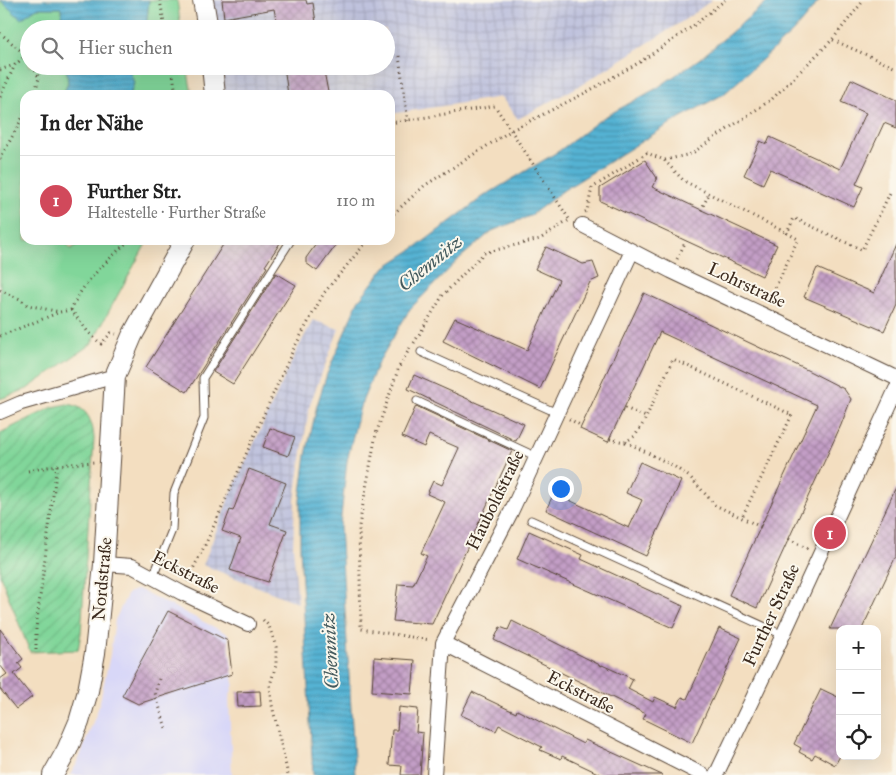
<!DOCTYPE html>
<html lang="de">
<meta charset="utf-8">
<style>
:root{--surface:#fff;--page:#f6f6f6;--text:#222;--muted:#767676;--line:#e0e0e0;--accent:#d1495b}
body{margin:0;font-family:"IM FELL Great Primer",serif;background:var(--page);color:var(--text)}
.controls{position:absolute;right:15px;bottom:15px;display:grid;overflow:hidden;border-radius:10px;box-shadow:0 5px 20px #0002}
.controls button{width:45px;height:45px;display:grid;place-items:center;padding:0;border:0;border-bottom:1px solid var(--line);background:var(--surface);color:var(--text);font:25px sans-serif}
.you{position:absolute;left:560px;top:488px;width:18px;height:18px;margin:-12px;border:4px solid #fff;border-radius:50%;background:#1a73e8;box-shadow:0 0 0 8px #1a73e833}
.badge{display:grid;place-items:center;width:32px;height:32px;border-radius:50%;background:var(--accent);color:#fff;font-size:16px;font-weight:700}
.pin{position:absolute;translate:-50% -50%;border:2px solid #fff;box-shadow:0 1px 5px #0006}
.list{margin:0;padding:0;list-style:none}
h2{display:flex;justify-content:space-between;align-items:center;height:65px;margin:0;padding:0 20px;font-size:21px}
h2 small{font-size:16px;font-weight:400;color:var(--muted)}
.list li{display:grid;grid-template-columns:32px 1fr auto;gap:15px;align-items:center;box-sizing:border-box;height:90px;padding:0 20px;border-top:1px solid var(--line)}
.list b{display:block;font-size:19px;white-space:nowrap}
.list p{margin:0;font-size:16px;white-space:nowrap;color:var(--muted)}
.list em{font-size:16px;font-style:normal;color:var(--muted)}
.icon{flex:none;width:28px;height:28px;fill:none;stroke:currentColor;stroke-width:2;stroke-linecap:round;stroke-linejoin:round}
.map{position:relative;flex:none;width:896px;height:775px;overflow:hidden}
.search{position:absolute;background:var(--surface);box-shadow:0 5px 20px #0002;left:20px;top:20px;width:375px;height:55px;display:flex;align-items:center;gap:12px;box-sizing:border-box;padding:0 18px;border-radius:28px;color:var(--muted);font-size:19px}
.panel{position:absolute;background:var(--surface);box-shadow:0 5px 20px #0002;left:20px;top:90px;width:375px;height:155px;border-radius:15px}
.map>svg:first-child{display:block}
.built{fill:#d8d7f8}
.industrial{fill:url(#industrial-grid)}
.park{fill:#81d69a;stroke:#5e805c}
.garden{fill:url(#garden-furrows);stroke:#5e805c}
.water{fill:url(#water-rules);stroke:#486e78}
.building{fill:url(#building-cross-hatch)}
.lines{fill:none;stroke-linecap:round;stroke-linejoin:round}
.lane-casing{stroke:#574536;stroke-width:9}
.street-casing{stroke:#574536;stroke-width:16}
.secondary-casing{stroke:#574536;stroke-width:22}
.path{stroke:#574536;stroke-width:3;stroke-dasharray:1 4;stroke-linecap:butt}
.lane{stroke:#fff;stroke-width:7}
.street{stroke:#fff;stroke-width:14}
.secondary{stroke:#fff;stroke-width:20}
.labels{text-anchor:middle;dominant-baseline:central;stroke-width:4;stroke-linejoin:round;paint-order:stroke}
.street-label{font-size:18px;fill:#3b2a1e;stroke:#fbf7ec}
.water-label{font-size:19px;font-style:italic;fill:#445a5d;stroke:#fbf7ec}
</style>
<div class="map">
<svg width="896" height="775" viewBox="0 0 896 775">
<defs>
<pattern id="industrial-grid" width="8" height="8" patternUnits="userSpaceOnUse" patternTransform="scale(1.25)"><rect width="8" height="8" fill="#bfc2dd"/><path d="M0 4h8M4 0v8" fill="none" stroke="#a5a7bd"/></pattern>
<pattern id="garden-furrows" width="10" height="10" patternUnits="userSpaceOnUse" patternTransform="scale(1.25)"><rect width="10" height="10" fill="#81d69a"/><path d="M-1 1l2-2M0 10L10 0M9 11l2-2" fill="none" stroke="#70b884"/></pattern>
<pattern id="water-rules" width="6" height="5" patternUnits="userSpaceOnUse" patternTransform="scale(1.25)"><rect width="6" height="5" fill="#54b2d3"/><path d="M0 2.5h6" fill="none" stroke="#4791ab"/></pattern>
<pattern id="building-cross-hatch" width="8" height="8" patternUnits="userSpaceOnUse" patternTransform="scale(1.25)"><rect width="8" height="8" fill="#c39ec6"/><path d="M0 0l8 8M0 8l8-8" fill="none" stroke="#a081a0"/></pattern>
</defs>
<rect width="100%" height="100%" fill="#fbf7ec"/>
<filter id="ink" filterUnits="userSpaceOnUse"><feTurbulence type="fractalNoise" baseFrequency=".02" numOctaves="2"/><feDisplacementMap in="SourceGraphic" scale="10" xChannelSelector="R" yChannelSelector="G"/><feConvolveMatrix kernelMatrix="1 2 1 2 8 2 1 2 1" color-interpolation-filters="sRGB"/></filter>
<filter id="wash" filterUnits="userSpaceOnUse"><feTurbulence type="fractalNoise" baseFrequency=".0096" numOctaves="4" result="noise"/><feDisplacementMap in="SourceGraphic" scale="20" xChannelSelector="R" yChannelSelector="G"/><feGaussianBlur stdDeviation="1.12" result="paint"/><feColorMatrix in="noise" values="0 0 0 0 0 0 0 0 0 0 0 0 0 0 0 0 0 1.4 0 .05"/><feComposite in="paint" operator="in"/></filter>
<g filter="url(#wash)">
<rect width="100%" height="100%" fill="#f3dec0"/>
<path class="built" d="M138 589 228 634 234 684 229 698 232 775H70L78 762 99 706 110 655 115 620 128 593Z"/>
<path class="industrial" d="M210 0H712L686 19 581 85 518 119 501 97 390 114V95H222L218 66H386V29H213Z
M313 320 339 329 310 404 302 452 295 500 293 547 298 603 203 565 229 498 296 352Z"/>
<path class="park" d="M0 0 37 8H61L63 29H29V66H66L68 83 63 95H25V240H64L71 249 84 240H148L91 344 27 389 0 399Z
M149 0H177L181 29H146Z
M135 66H187L192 95H130L134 83 130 72Z"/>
<path class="garden" d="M67 404C87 406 93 421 94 439L81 633 78 650 30 652 0 575V433L53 407Z"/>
<path class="water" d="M0 0H149L146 29H63L61 8H37L21 19Z
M769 0H820L793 32 724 94 676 120 564 190 530 216 492 231 461 257 410 309 378 363 360 407 347 461 340 526 355 775H313L300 548V500L306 455 317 405 327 374 358 301 385 267 419 245 484 196 559 151 601 119 657 88 702 57Z
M66 66H135L130 72 134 83 130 95H63L68 83Z"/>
<g id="blocks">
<path class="building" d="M222 0H306L307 4 313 3 317 29H278L274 9 224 18Z
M284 66H323L328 92 311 95H288Z
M851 79 896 100V128L884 123 856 184 863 187 854 207 770 169 763 184 744 175 760 141 767 144 770 137 840 169 866 113 841 102Z
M645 160 657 178 652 187 777 245 762 276 600 201V188Z
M226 240H282L265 266 267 267 187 392 146 367Z
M319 240H340L317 271 306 263V258Z
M896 244V305L884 331 804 297 817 268 874 293Z
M546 247 583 264 593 262 599 278 590 282 540 389 443 341 455 318 527 350 559 280 535 269Z
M276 273 296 285 233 384 213 372Z
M644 293 807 370 844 389 851 399 841 425 757 608 729 595 817 405 660 332 608 442 580 429Z
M414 375 524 424 516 441 408 389Z
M416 406 512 451 432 624 393 621 398 584 413 585 427 556 421 553 445 502 427 494 433 481 442 485 459 448 429 435 424 447 402 437Z
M270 428 295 437 288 456 263 447Z
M640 462 681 481 646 556 546 510 554 493 629 528 642 500 626 493Z
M249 469 286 483 270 524 287 530 268 582 230 570 241 538 222 531 230 510 233 511Z
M896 488V557L885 580 862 629H830Z
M529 531 583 555 581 559 683 606 673 628 517 559Z
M168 611 228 641 232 674 138 704 122 696Z
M512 621 602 666V665L633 679 628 689 653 702 655 697 677 707 682 697 687 699 719 628 741 638 692 743 643 719 646 714 494 640 500 627 508 630Z
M0 629 23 659 18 663 22 668 14 674 32 697 16 709 0 689V679L7 674 0 665Z
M374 657 415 660 412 694 372 691Z
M821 689 840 698V756L835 765 815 754 812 759 799 752 801 748 794 744Z
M260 691 261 706 238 707 237 692Z
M472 692 516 713 517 710 583 744 585 740 662 775H602L562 756 561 759 540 750 542 747 499 725 496 731 461 715Z
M399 707 418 709 416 732 423 733 420 775H401L402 766 389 765 392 730H397Z"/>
</g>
</g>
<g filter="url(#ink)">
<use href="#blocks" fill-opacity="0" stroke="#574536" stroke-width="1"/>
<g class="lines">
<defs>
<path id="lane" d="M421 352 557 413
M417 401 537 457
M531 520 783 635
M153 577 172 530 174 493 204 418 203 378 291 240"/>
<path id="street" d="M582 225 671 271 896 378
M0 412 21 403 115 376
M104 564 132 566 182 593 248 624
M443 643 703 775
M434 775 443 643 511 512 632 251
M716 775 783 635 896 389"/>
<path id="secondary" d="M203 0 208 29
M212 66 215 95
M53 775 67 750 79 722 88 691 95 653 104 564 115 376 132 336 185 240"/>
</defs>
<use href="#lane" class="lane-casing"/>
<use href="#street" class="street-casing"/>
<use href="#secondary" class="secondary-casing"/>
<path class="path" d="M160 0 165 29
M0 33 26 55 29 59
M833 40 896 68
M399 56 408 121
M33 66 39 78 34 95
M172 66 176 95
M0 70 14 65
M0 97 15 65 26 55
M390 123 495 106 569 219
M0 159 25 113
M665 160 691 154 772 99 832 40 864 0
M701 210 709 194
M585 212 587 211 592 188 647 153 664 160 684 181 787 233
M390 217 424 186 512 130 585 93 640 62 693 26 725 0
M677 259 686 241
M0 290 20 299 27 305 60 312 71 310
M769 301 798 239 787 233 794 218 862 250 890 193
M71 310C82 282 108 261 129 240
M71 310 88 332 101 344 111 333 116 334
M0 336 60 312
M414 343 443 295 484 253 540 239 568 221
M410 348 399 367 376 434 359 526 361 629 430 640
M625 408 646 417
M569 419 582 426
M610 439 625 442 635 436 644 422 673 359 792 415 742 517
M626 442 672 465 691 478 715 505 761 527
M28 471 57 465 94 462
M789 539 808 549
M187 581 207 541 293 350 324 293 368 240
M263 620 269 626 276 647V665L270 685 272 705 288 775
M36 650V628L57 465
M159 679 155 693 166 728"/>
<use href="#lane" class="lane"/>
<use href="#street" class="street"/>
<use href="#secondary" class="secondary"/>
</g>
</g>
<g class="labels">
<g class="street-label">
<text transform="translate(747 285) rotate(25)">Lohrstraße</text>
<text transform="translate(495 500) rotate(-64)">Hauboldstraße</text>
<text transform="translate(186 572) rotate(27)">Eckstraße</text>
<text transform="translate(102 579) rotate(-85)">Nordstraße</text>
<text transform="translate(771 615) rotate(-65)">Further Straße</text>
<text transform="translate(581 692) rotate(27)">Eckstraße</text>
</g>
<g class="water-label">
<text transform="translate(430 263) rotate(-39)">Chemnitz</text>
<text transform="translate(330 651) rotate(-93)">Chemnitz</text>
</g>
</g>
</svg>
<div class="controls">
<button>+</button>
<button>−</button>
<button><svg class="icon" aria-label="locate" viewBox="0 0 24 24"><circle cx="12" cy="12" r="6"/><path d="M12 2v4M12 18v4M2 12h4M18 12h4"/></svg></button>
</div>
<div class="you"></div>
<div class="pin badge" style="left:830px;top:533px">1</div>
<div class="search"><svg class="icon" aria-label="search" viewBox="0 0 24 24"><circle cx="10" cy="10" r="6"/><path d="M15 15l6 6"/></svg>Hier suchen</div>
<section class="panel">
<h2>In der Nähe<small></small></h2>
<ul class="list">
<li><span class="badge">1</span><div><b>Further Str.</b><p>Haltestelle · Further Straße</p></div><em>110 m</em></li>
</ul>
</section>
</div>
